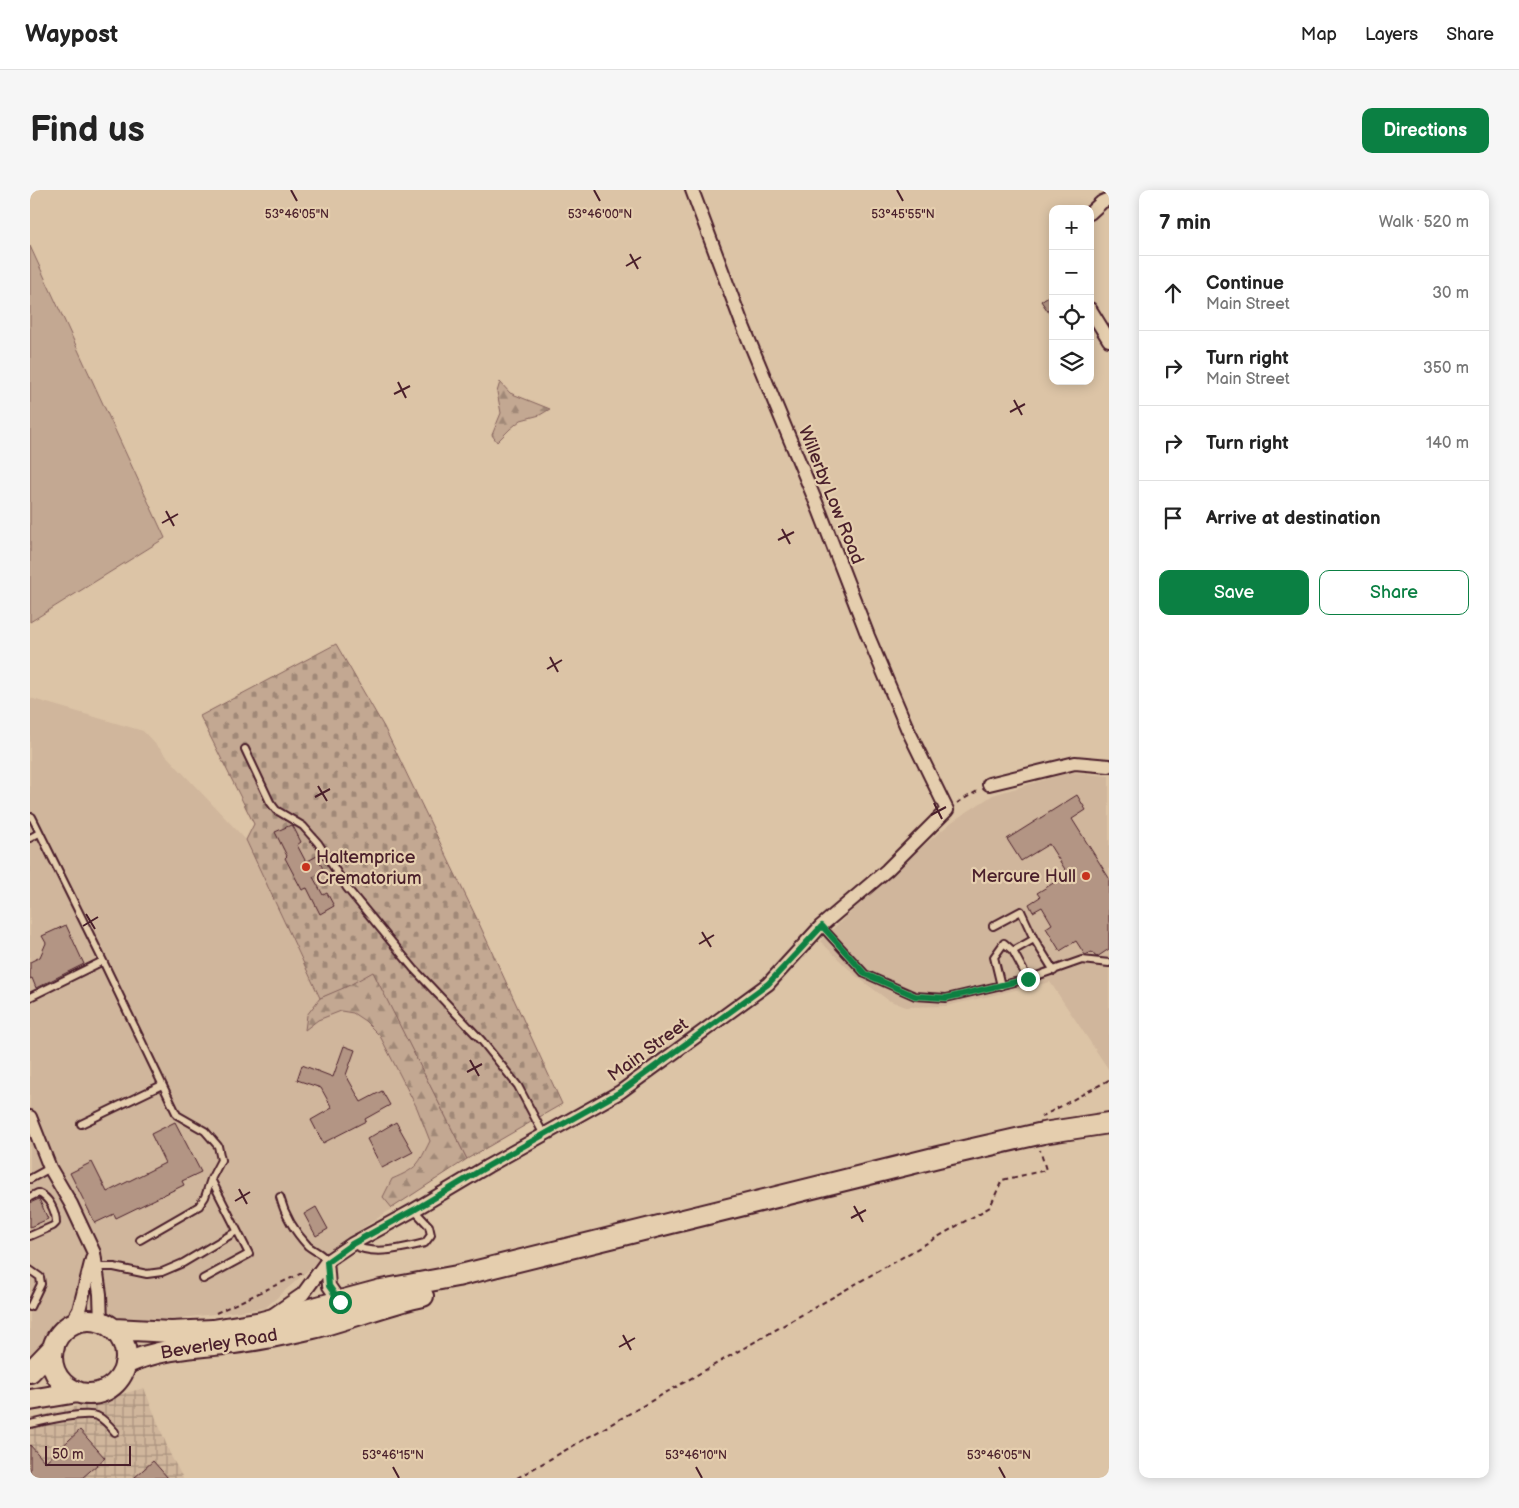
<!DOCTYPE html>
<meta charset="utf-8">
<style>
:root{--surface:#fff;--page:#f6f6f6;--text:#222;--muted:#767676;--line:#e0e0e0;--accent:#0b8043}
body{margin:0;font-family:"Balsamiq Sans",sans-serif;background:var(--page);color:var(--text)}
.controls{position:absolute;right:15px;top:15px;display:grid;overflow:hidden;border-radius:10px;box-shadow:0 2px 12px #0003}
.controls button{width:45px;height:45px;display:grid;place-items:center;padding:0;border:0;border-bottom:1px solid var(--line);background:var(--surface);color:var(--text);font:25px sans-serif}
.scale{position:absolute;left:15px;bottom:12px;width:86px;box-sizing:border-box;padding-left:5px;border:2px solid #4a1f2b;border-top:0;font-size:14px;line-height:18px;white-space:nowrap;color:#4a1f2b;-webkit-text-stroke:4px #e5ceae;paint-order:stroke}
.stop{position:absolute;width:15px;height:15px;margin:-11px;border:4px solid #0b8043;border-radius:50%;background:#fff}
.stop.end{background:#0b8043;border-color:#fff;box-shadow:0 1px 5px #0008}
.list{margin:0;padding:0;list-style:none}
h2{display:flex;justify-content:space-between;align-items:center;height:65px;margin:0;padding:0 20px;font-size:21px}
h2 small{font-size:16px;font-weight:400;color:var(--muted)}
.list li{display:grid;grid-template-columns:32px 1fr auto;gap:15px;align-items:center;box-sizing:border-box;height:75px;padding:0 20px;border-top:1px solid var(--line)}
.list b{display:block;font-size:19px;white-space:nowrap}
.list p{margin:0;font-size:16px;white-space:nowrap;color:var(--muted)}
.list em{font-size:16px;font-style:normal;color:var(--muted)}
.actions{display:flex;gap:10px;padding:15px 20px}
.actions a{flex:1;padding:11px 0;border:1px solid var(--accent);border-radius:10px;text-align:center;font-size:18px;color:var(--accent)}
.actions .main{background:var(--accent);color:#fff}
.icon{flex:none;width:28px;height:28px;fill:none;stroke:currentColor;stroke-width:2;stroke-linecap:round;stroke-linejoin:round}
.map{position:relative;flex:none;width:1079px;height:1288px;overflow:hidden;border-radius:10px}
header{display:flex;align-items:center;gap:30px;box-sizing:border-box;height:70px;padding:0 25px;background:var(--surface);border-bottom:1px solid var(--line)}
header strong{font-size:24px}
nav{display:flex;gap:28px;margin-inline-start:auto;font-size:18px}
.intro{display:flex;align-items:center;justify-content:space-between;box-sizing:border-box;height:120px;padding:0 30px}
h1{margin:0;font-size:35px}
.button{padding:12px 22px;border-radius:10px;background:var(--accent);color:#fff;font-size:18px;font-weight:700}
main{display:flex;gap:30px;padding:0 30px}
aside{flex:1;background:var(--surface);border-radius:10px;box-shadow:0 2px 12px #0003}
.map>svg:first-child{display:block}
.built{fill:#d0b69c}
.industrial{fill:url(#industrial-grid)}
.forest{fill:url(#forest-firs);stroke:#86645e}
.cemetery{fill:url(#cemetery-stones);stroke:#86645e}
.green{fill:#c3a892;stroke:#86645e}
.building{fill:#b39584;stroke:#4a1f2b}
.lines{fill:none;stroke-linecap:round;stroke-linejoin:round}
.service-casing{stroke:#4a1f2b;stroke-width:10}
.minor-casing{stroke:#4a1f2b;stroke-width:16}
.trunk-casing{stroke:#4a1f2b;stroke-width:24}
.path{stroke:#4a1f2b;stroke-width:2;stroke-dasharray:5 4;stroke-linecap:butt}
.service{stroke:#e5ceae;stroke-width:6}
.minor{stroke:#e5ceae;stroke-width:12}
.trunk{stroke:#e5ceae;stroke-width:20}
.route{stroke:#0b8043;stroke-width:6}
.ticks{fill:none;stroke:#4a1f2b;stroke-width:2}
.poi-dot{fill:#c8321e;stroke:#e5ceae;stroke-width:2}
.labels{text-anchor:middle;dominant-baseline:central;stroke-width:4.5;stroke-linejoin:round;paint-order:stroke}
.street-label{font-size:18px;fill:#4a1f2b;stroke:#e5ceae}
.poi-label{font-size:18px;fill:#4a1f2b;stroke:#e5ceae;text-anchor:start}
.ticks-label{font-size:12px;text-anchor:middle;fill:#4a1f2b;stroke:#e5ceae;stroke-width:4.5;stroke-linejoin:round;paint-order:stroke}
</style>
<header>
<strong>Waypost</strong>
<nav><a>Map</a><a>Layers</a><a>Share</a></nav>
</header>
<div class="intro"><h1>Find us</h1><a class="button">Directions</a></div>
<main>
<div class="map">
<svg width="1079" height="1288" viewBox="0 0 1079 1288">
<defs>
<pattern id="industrial-grid" width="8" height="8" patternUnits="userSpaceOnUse" patternTransform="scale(1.25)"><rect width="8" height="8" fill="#d0b69c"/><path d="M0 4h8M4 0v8" fill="none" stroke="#ab937f"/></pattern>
<pattern id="forest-firs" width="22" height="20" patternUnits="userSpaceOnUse" patternTransform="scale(1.25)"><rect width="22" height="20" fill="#c3a892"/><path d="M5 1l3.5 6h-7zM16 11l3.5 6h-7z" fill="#a08877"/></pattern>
<pattern id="cemetery-stones" width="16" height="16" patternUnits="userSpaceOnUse" patternTransform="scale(1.25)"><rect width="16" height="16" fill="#c3a892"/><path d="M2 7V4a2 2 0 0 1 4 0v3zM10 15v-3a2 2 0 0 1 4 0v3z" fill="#a08877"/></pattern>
</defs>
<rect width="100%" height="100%" fill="#dcc4a6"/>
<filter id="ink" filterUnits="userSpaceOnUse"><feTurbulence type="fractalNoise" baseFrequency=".02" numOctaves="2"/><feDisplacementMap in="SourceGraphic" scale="10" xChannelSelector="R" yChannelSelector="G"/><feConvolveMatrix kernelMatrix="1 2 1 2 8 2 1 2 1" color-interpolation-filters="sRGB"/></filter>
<g filter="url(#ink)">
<path class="built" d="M0 508 113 541 216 650 290 808 343 781 437 969 307 1055 235 1118 109 1133 62 1119 27 1140 0 1176Z
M1040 582 1079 586V880L1020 792 916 816 876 817 858 810 826 786 790 751 880 667 923 631 963 605Z"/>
<path class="industrial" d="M114 1198 141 1266 153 1288H0V1229Z"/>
<path class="forest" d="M470 192 480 203 520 219 510 225 491 230 480 239 467 252 462 245 471 223 467 202Z
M343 781 437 969 362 1018 353 1007 362 989C388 978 388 975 400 951L387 918 350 846 335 831 323 823 311 821 288 830 275 840 277 825 290 808 316 796Z"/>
<path class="cemetery" d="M306 454 354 537 447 729 532 914 437 969 343 782 316 797 290 808 216 650 224 634 170 526Z"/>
<path class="green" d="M0 56 135 348 0 432Z"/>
<path class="building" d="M1023 103V129L1011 111Z
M1047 605 1056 620 1042 629 1079 688V759L1067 767 1065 766 1062 762 1055 765 1046 751 1030 761 1016 738 1022 734 1012 717 1003 722 999 714 1010 707 1007 703 1038 684 1019 654 991 671 977 649Z
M261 635 263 636 271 652 267 655 276 672 287 666 294 681 283 687 293 705 297 703 304 716 290 724 277 698 272 700 255 668 257 666 245 642Z
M36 735 54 774 6 798 2 788 0 789V772L10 767 16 753 12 746Z
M314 856 325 860 316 885 331 912 352 901 360 915 335 929 336 931 293 953 281 930 302 918 291 898 267 890 272 875 303 887Z
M145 932 171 982 152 991 154 995 86 1028 84 1024 65 1033 40 983 62 972 77 1002 135 973 121 944Z
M366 932 383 962 352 978 337 949Z
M9 1009 18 1029 0 1037V1013Z
M286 1017 298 1039 286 1046 274 1024Z
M50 1240 75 1268 52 1288H0V1255L15 1272Z
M123 1271 138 1288H104Z"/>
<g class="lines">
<defs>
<path id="service" d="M215 559 240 612 246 620 273 636 288 653 317 698 384 779 452 851 488 896 514 945
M0 648 9 643
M791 736 835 784 885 806 916 808 998 789 1052 770 1079 773
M963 736 991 721 1004 749 1024 781
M983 761 1004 749
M73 771 147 925 175 941 188 956 191 970 181 989 175 1007 169 1016 110 1050
M971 796 964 767 974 753 983 761 998 789
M0 807 73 771 2 627
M51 934 132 895
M0 989 20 978
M0 1007 8 1003C19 1007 26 1021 26 1033L23 1036 0 1046
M250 1007C255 1026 265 1042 278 1056 284 1061 293 1064 297 1071
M322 1054C343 1067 372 1058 395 1053L401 1045 399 1036 384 1020
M66 1077H84L117 1084 132 1082 153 1073 207 1041
M0 1080 10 1087 11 1094 0 1117
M173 1089 219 1064 181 989
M0 1234C15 1231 53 1221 67 1226 74 1229 80 1236 85 1242"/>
<path id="minor" d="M1060 23 1072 12 1079 9
M1060 119 1079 150
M959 594 1045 573 1079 576
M0 927 20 978 41 1014 64 1063 70 1104 71 1132
M297 1071 299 1096 310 1112
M244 1124 273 1104 297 1071 322 1054 384 1020 458 976 590 902 738 794 791 736 857 680 917 620 877 538 838 446 790 322 711 131 662 0
M40 1135 49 1120 62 1069"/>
<path id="trunk" d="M22 1167a37 37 0 1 1 74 0a37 37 0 1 1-74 0Z
M84 1139 141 1142 183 1140 232 1132 351 1100 427 1086 908 967 1013 943 1079 933
M95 1174C130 1158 167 1157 204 1153 230 1150 257 1144 283 1138 320 1129 356 1114 393 1106
M0 1182 24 1157
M0 1210 48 1202"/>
</defs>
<use href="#service" class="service-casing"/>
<use href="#minor" class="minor-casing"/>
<use href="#trunk" class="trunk-casing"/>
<path class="path" d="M927 613 949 600
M1011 927 1079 890
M186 1123 272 1083
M487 1288 960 1017 972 990 1016 980 1010 960"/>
<use href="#service" class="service"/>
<use href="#minor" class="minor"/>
<use href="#trunk" class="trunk"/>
</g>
</g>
<g class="lines" filter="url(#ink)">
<path class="route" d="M310 1112 299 1096 297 1072 322 1054 384 1020 458 976 590 902 738 794 792 736 835 784 885 806 916 808 998 789"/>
</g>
<path class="ticks" d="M261 0 267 11M564 0 570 11M867 0 873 11M600 64 608 79M596 76 611 67M368 192 376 208M364 204 380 196M984 210 992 225M980 222 995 214M136 321 144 336M132 333 148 324M752 339 760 354M748 350 764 342M520 467 528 482M517 479 532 470M288 596 297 611M285 607 300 599M904 613 912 629M901 625 916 617M56 724 65 739M53 736 68 727M672 742 681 757M669 754 684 745M440 870 449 886M437 882 452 874M209 999 217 1014M205 1011 220 1002M824 1016 833 1032M821 1028 836 1020M593 1145 601 1160M589 1157 605 1148M363 1277 369 1288M666 1277 672 1288M969 1277 975 1288"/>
<g class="poi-dot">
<circle cx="276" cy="677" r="5"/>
<circle cx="1056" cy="686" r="5"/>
</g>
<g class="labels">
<g class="street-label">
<text transform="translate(801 305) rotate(68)">Willerby Low Road</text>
<text transform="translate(618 860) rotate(-36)">Main Street</text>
<text transform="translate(189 1154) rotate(-9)">Beverley Road</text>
</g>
<g class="poi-label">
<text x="286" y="667">Haltemprice<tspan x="286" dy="21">Crematorium</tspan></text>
<text x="1046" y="686" text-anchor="end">Mercure Hull</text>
</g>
</g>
<g class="ticks-label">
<text x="267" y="28">53°46'05"N</text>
<text x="570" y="28">53°46'00"N</text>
<text x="873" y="28">53°45'55"N</text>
<text x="363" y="1269">53°46'15"N</text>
<text x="666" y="1269">53°46'10"N</text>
<text x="969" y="1269">53°46'05"N</text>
</g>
</svg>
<div class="controls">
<button>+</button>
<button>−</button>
<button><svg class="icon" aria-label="locate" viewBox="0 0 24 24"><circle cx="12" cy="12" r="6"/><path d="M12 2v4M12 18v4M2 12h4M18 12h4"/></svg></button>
<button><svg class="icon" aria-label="layers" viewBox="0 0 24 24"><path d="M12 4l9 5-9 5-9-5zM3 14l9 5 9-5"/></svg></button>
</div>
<div class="scale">50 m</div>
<div class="stop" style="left:310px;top:1112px"></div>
<div class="stop end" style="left:998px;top:789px"></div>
</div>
<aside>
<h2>7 min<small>Walk · 520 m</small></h2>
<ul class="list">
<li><svg class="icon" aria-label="ahead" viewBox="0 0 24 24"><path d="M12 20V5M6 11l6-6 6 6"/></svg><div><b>Continue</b><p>Main Street</p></div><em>30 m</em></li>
<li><svg class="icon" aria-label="right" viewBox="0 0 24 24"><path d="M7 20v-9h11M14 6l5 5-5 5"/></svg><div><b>Turn right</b><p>Main Street</p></div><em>350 m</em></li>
<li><svg class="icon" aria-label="right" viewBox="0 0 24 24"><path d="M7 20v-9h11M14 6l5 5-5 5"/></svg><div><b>Turn right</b></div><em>140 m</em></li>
<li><svg class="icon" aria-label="arrive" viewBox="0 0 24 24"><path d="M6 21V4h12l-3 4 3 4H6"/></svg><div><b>Arrive at destination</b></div></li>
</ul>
<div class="actions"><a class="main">Save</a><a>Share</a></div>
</aside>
</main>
